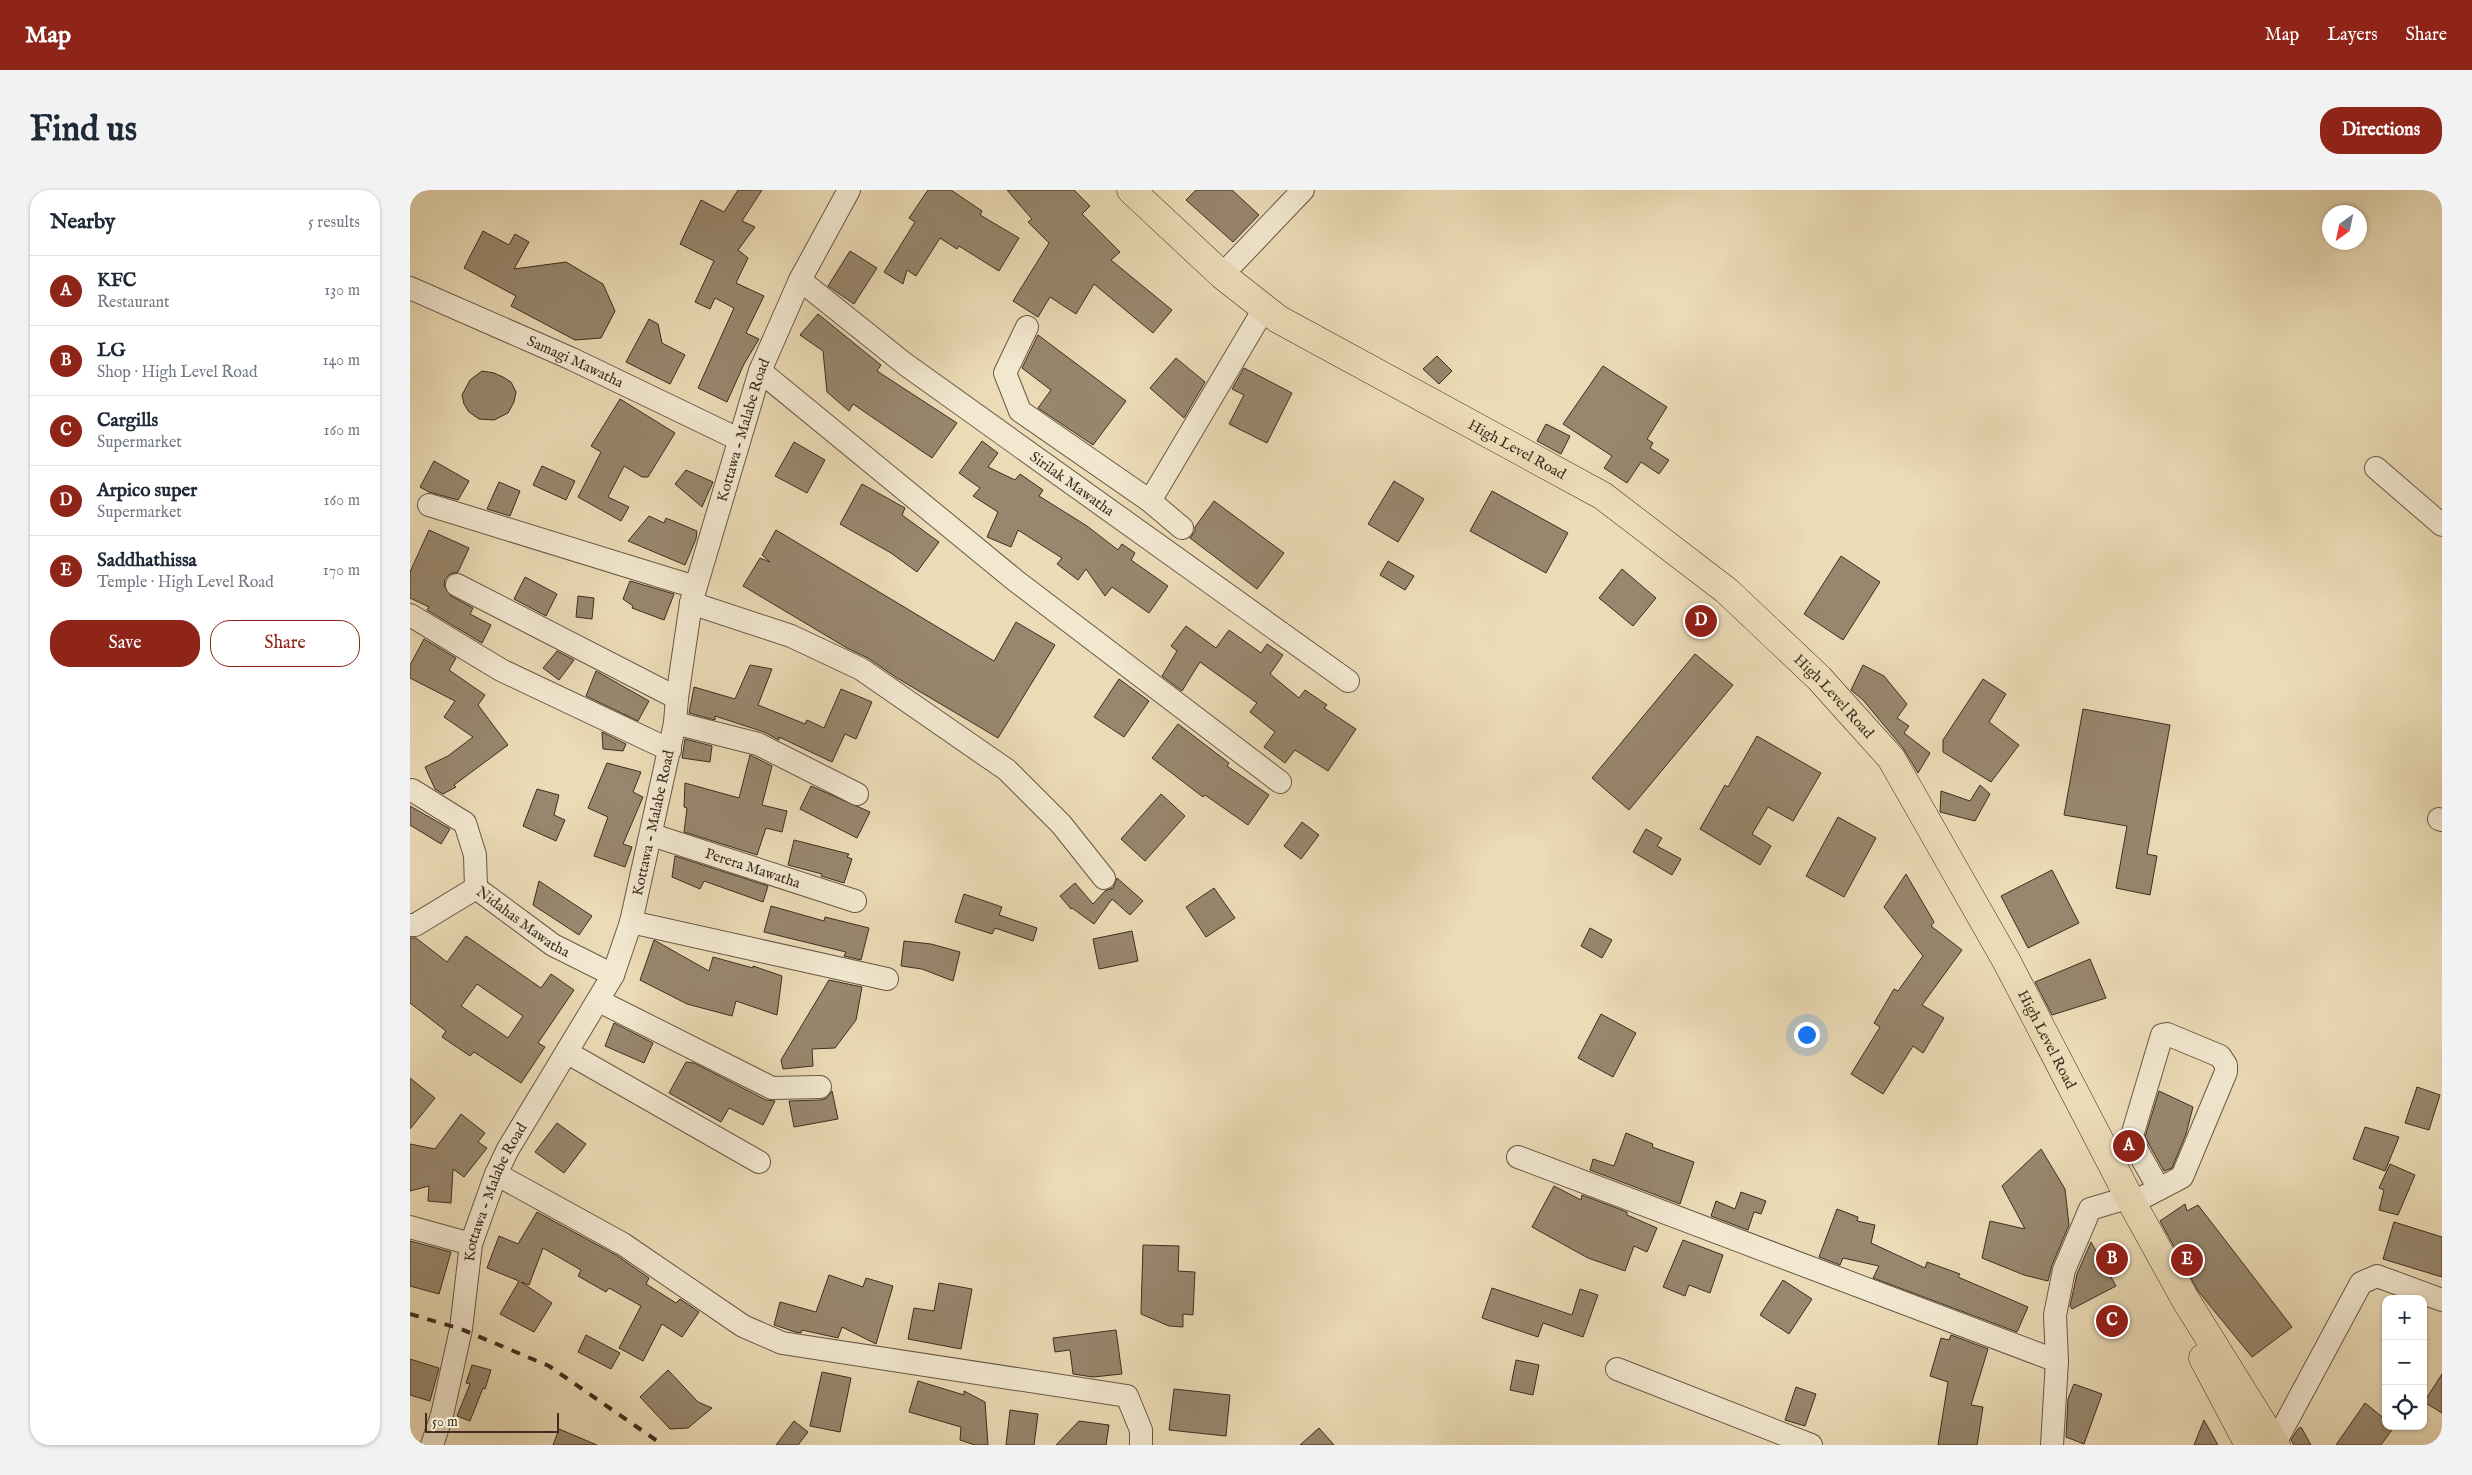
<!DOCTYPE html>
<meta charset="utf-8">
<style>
:root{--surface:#fff;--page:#f2f2f3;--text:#1f2937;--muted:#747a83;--line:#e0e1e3;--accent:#8f2418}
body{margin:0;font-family:"IM FELL English",serif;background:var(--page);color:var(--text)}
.controls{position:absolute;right:15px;bottom:15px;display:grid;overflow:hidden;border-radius:10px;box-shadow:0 1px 4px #0004}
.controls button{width:45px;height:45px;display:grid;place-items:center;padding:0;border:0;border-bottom:1px solid var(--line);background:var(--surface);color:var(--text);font:25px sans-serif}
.compass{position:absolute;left:1912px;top:15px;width:45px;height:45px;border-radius:50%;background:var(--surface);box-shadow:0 1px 4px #0004;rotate:213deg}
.scale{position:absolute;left:15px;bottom:12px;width:134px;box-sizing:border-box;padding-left:5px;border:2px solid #3e2d20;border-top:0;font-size:14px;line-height:18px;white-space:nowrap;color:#3e2d20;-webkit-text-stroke:4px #f2e8d0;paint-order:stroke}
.you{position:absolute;left:1396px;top:844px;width:18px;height:18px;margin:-12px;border:4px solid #fff;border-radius:50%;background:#1a73e8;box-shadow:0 0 0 8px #1a73e833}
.badge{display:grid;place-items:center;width:32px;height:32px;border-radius:50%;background:var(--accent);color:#fff;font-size:16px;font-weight:700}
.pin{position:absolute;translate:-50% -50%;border:2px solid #fff;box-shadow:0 1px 5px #0006}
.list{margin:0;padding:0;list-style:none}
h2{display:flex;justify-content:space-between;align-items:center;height:65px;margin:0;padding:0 20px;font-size:21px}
h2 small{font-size:16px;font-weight:400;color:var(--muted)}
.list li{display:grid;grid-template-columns:32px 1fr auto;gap:15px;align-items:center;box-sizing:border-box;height:70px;padding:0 20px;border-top:1px solid var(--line)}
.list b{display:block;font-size:19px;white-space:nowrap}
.list p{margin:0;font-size:16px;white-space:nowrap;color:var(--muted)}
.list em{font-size:16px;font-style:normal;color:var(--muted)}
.actions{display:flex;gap:10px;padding:15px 20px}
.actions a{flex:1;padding:11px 0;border:1px solid var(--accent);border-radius:20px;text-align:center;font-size:18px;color:var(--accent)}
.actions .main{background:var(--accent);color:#fff}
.icon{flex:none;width:28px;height:28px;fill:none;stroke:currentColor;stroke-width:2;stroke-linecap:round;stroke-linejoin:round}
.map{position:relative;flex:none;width:2032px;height:1255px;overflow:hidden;border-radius:20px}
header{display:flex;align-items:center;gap:30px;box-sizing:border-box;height:70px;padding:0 25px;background:var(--accent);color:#fff}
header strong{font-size:24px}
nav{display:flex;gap:28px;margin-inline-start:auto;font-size:18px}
.intro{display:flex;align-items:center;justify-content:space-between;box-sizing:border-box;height:120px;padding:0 30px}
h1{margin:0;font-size:35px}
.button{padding:12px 22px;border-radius:20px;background:var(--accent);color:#fff;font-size:18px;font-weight:700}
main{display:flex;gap:30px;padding:0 30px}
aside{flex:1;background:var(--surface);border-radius:20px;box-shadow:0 1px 4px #0004}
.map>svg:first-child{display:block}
.building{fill:#98876e;stroke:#3e2d20;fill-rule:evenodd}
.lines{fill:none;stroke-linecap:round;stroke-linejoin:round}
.minor-casing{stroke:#695846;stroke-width:24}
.highway-casing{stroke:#3e2d20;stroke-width:29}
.minor{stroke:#f2e8d0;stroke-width:22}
.highway{stroke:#ebdbb6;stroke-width:28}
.rail{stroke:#3e2d20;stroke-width:4;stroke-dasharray:9 9;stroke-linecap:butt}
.labels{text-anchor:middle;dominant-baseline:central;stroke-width:4.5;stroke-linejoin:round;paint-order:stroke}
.street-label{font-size:15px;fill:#3e2d20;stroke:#f2e8d0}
</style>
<header>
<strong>Map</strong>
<nav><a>Map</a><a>Layers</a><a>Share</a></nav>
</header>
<div class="intro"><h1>Find us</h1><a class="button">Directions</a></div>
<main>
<aside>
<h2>Nearby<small>5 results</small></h2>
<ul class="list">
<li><span class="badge">A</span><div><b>KFC</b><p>Restaurant</p></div><em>130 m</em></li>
<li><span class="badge">B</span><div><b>LG</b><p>Shop · High Level Road</p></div><em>140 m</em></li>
<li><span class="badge">C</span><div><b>Cargills</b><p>Supermarket</p></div><em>160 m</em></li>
<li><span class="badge">D</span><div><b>Arpico super</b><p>Supermarket</p></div><em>160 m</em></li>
<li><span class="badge">E</span><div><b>Saddhathissa</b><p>Temple · High Level Road</p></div><em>170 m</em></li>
</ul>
<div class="actions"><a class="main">Save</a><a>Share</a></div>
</aside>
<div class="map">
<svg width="2032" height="1255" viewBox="0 0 2032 1255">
<rect width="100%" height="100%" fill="#ebdbb6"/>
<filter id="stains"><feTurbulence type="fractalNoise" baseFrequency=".004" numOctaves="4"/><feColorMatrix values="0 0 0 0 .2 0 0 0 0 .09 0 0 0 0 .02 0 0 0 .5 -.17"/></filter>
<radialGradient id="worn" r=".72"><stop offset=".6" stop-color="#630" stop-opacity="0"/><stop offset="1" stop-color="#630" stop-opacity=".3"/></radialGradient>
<path class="building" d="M328 0H352L332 31 345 37 328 60 338 68 326 93 354 106 336 143 349 149 334 174 317 212 288 198 324 118 305 108 300 119 285 112 304 71 270 54 291 10 314 22Z
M518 0H541L572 21 570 25 609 48 589 81 549 56 547 59 530 48 506 86 497 80 493 94 474 82 505 32 499 28Z
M597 0H664L680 16 672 24 710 62 701 70 762 120 743 143 684 94 666 124 640 107 628 127 603 111 639 53 618 32 622 29Z
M786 0H822L849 25 823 52 776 10Z
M73 41 99 55 105 44 119 52 104 79 156 72 193 94 205 121 191 148 165 150 101 116 106 106 54 78Z
M440 61 467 78 444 114 418 96Z
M408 124 471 175 467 181 547 233 522 268 443 214 439 221 417 202 413 161 390 145Z
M239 129 248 134 252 153 275 165 260 194 216 172Z
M628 145 716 211 683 255 628 218 641 200 612 178Z
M1027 166 1042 181 1029 194 1013 179Z
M766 168 795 192 774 228 740 198Z
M1193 176 1257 217 1237 249 1243 253 1240 258 1259 270 1249 284 1231 272 1217 293 1194 278 1202 266 1153 234Z
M834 178 882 203 857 253 819 234 834 205 822 199Z
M72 181 84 183 93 187 101 192 106 202 104 212 98 223 84 230 69 229 59 222 54 214 52 205 60 190Z
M210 209 265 243 238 287H232L214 276 198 307 219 317 211 331 168 307 191 262 181 256Z
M1136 234 1160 246 1151 264 1127 251Z
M572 251 588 263 578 277 605 290 610 284 633 300 629 306 677 336 708 360 712 354 725 363 721 370 758 396 739 423 702 397 695 406 676 379 668 390 647 374 652 368 608 340 601 357 577 347 588 322 563 306 570 298 549 283Z
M384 252 415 270 397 303 365 286Z
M24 271 59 291 48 310 19 302 10 297Z
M132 276 165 291 156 310 123 295Z
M276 280 303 292 292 317 265 294Z
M984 291 1014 309 988 352 958 334Z
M89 292 110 301 100 326 77 319Z
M452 294 495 318 492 325 529 352 507 382 481 363 430 334Z
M1082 301 1158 343 1136 383 1060 341Z
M804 311 874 363 847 399 780 348 785 341V337Z
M239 326 254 333 256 328 287 341 286 349 275 375 218 351Z
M19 340 59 358 48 382 40 384 35 389 34 396 41 406 63 418 60 424 81 435 72 453 17 420 19 417 0 408V382Z
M366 340 584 471 606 432 645 455 588 548 487 488 458 468 437 458 333 396 350 368 360 372 352 365Z
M1431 366 1470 392 1433 450 1394 424Z
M978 371 1004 386 995 400 970 385Z
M1212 379 1246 408 1223 436 1189 408Z
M115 387 147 404 136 426 104 409Z
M220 391 264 404 254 430 222 418 223 416 213 409Z
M168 406 184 408 182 429 166 427Z
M776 436 806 458 819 440 851 463 857 454 873 465 860 484 889 508 895 500 917 515 914 518 946 539 918 581 885 560 875 573 854 557 865 542 840 522 847 513 790 472 772 501 752 486 767 461 761 456Z
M14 449 46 468 39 480 75 505 68 515 98 555 44 595 46 597 33 604 25 599 15 577 38 566 63 547 34 527 45 511 0 488V475Z
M147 461 164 470 149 490 133 478Z
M1285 464 1323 495 1219 620 1182 588Z
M340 475 362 479 348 515 395 534 397 530 414 538 431 499 462 512 446 549 435 544 422 572 369 547V550L354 542 305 526V530L279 523 284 497 325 509Z
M1453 475 1474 486 1497 514 1487 528 1499 536 1494 543 1520 563 1508 583 1493 558 1453 510 1441 500Z
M186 481 239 511 228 531 176 506Z
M709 489 739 511 714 547 684 527Z
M1573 489 1596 504 1579 532 1609 555 1581 592 1533 562V550Z
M1673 519 1760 535 1737 664 1747 666 1740 705 1706 698 1717 636 1654 625Z
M768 534 819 573 817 576 859 605 838 635 795 605 793 607 742 568Z
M192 542 216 554 213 561 193 559Z
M1347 546 1411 583 1383 631 1358 617 1342 644 1361 656 1350 675 1290 639 1315 595 1318 597Z
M275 549 302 556 300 572 272 568Z
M340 565 362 576 352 615 377 621 372 642 356 638 347 665 274 642 277 618 274 617 275 593 329 608Z
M197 573 231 582 223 602 233 607 213 654 222 657 215 677 184 666 198 627 178 618Z
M1570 595 1580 604 1565 631 1530 622 1531 601 1560 611Z
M401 596 460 622 447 648 390 619Z
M127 599 149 605 144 625 155 630 146 651 113 636Z
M751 604 775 626 735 671 711 649Z
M0 616 40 639 31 654 0 635Z
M1428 627 1466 648 1434 707 1396 686Z
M892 632 909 645 891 669 874 656Z
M1236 639 1252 648 1247 656 1271 669 1262 685 1223 662Z
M384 650 439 664 437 667 442 669 434 693 411 686 412 684 378 675Z
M265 666 358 696 353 712 294 691 290 699 262 687Z
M1642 680 1669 733 1618 758 1591 706Z
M1496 684 1524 732 1521 736 1552 760 1512 815 1534 828 1513 863 1503 856 1473 904 1441 884 1470 837 1464 833 1484 799 1488 801 1513 766 1474 717Z
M707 688 733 711 720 725 702 709 684 734 662 718 661 719 650 706 665 693 683 714 695 701 703 698Z
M129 691 182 726 169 745 123 715Z
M804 698 825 728 796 747 776 717Z
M554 704 592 717 589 725 627 738 623 751 585 738 582 744 545 732Z
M361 716 414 731 415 727 459 738 451 770 434 766 436 762 354 742Z
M1180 738 1202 750 1192 768 1171 756Z
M722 741 728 771 689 779 683 749Z
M56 746 131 798 141 784 164 800 128 853 135 857 111 893 64 862 60 866 32 847 36 841 0 813V748H6L37 772ZM67 794 113 826 98 848 51 816Z
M244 750 299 781 303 767 343 778V776L372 786 367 825 326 811 322 826 277 814 230 790Z
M494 751 521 754 550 762 543 791 512 779 491 776Z
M1680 769 1696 808 1642 825 1625 792Z
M419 790 452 797 446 830 425 858 402 859 403 876 373 879 371 870Z
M1191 824 1226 843 1203 887 1168 868Z
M204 833 243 853 234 873 195 856Z
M276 872 284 873 356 910 365 911 353 935 319 918 311 932 259 903Z
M0 888 25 908 0 939Z
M2007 897 2030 905 2019 940 1995 933Z
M422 901 428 929 384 937 379 911 411 910 417 908Z
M1749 901 1783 917 1776 944 1762 978 1754 981 1735 947Z
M51 924 75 943 68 952 77 958 54 987 43 979 41 1013 18 1011 19 996 0 1001V954L25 959Z
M147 933 176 954 154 983 125 962Z
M1955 937 1989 947 1975 981 1943 969Z
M1216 943 1243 954 1242 957 1284 972 1270 1014 1180 980 1183 969 1204 976Z
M1631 959 1655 999 1659 1035 1642 1075 1638 1091 1614 1085 1572 1068 1580 1031 1615 1039 1592 996Z
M1980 974 2005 985 1988 1025 1969 1020 1974 1000 1969 998Z
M1144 996 1171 1010 1172 1005 1217 1022V1025L1247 1038 1237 1062 1224 1056 1215 1081 1178 1068 1122 1037Z
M1331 1002 1356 1011 1351 1024 1344 1022 1338 1040 1301 1026 1306 1011 1325 1019Z
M1775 1014 1777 1021 1788 1015 1882 1137 1842 1167 1788 1101 1750 1031Z
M1427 1019 1448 1027 1447 1031 1465 1035 1461 1053 1515 1078 1517 1072 1550 1084 1548 1087 1618 1117 1607 1142 1463 1088 1469 1076 1433 1068 1430 1075 1409 1067Z
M127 1022 206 1065 239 1088 236 1094 266 1113 270 1109 289 1122 272 1147 252 1134 233 1171 209 1158 231 1116 199 1098 196 1102 168 1086 171 1080 133 1058 119 1095 111 1092 142 1113 124 1142 90 1124 109 1091 77 1078 89 1046 108 1054Z
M1984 1032 2032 1047V1087L1973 1069Z
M1273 1050 1313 1065 1300 1103 1279 1095 1275 1106 1253 1097Z
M0 1051 41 1062 29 1104 0 1096Z
M1681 1052 1706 1096 1662 1119 1660 1116 1667 1084Z
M733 1055 769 1056 768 1081 785 1082 783 1125 773 1124V1137L759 1136 731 1124Z
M419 1085 453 1097 456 1088 483 1096 466 1154 432 1137 428 1148 392 1140 391 1143 385 1142 364 1135 370 1112 406 1122Z
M1373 1090 1402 1109 1379 1144 1350 1125Z
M529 1093 562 1099 551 1159 498 1149 504 1118 524 1121Z
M1082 1098 1162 1125 1170 1099 1188 1105 1173 1147 1133 1133 1128 1147 1072 1128Z
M706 1140 712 1184 683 1187 663 1184 660 1160 645 1162 643 1148Z
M176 1145 210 1163 201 1179 168 1162Z
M1541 1145 1578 1159 1561 1215 1573 1217 1567 1255H1528L1538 1192 1520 1186 1531 1148 1539 1150Z
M0 1169 29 1178 20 1211 0 1205Z
M1106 1170 1129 1175 1123 1205 1100 1200Z
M62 1175 81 1180 75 1199 73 1198 60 1231 47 1226 60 1194 56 1193Z
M258 1180 288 1212 302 1218 278 1238 260 1239 230 1207Z
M412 1182 441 1188 430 1242 400 1236Z
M2032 1184V1223L2014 1212Z
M508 1191 554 1205V1201L575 1212 578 1255H565L550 1250 551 1237 499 1222Z
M1664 1194 1692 1204 1674 1254 1656 1247 1658 1209Z
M1386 1197 1406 1204 1395 1236 1375 1230Z
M764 1199 820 1205 816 1246 759 1240Z
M1955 1213 1976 1230V1236L1984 1237 1971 1255H1926Z
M600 1220 628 1224 624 1255H596Z
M1794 1230 1808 1255H1784Z
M384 1231 398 1242 388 1255H366Z
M669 1231 699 1235 696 1255H646Z
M1891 1237 1901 1255H1884L1881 1250 1888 1239Z
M909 1238 924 1255H890Z
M149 1239 187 1255H143Z"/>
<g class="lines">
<defs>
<g id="minor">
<path d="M812 85 893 0"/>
<path id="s1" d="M390 90 495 174 938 491"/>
<path id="s2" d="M0 98 162 169 328 249"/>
<path d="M617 137 595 183 610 221 740 311 848 129"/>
<path d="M350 181 606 391 870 592"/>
<path d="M1966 278 2032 335"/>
<path d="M740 311 772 338"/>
<path d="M19 315 285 397"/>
<path d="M47 395 267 508"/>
<path d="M281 413 381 446 451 479 597 580 651 634 694 688"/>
<path d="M0 425 91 480 260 560"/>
<path d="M265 533 348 554 447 604"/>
<path d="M2 600 55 633 65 665 66 698"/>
<path d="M2029 629 2032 630"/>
<path id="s3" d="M242 645 445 711"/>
<path id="s4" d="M66 698 143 755 203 785"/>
<path d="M221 732 477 789"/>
<path d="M0 735H5L66 698"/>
<path d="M189 811 362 898 410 897"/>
<path d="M158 863 349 972"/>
<path d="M1721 949 1749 999"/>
<path d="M1698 966 1721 949 1752 845 1757 844 1810 866 1816 875V882L1772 987 1722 1013"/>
<path d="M1108 967 1647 1171"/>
<path d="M86 984 213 1054 333 1136 372 1153 717 1206 731 1240V1255"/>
<path d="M0 1037 61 1054"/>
<path d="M1207 1179 1401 1255"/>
<path d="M1865 1253 1951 1093 1967 1086 2032 1110"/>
<path id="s5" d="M22 1255 32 1225 51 1139 61 1054 86 984 98 959 203 785 221 732 265 533 267 508 281 413 350 181 390 90 439 0"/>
<path d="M1642 1255 1647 1171 1645 1125 1654 1080 1680 1019 1707 1011"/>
</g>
<g id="highway">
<path id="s6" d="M721 0 812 85 868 129 1193 306 1317 401 1409 488 1481 568 1597 772 1722 1013 1775 1109 1866 1255"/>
<path d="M1793 1168 1839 1255"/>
</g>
</defs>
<use href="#minor" class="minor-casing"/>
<use href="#highway" class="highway-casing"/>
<use href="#minor" class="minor"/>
<use href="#highway" class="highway"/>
<path class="rail" d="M0 1124 51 1139 139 1176 253 1255"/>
</g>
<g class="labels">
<g class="street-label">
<text stroke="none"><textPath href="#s2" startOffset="181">Samagi Mawatha</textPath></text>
<text stroke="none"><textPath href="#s5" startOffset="1072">Kottawa - Malabe Road</textPath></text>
<text stroke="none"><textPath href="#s6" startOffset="468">High Level Road</textPath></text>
<text stroke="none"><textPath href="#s1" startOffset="340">Sirilak Mawatha</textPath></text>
<text stroke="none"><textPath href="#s6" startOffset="872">High Level Road</textPath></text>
<text stroke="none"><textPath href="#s5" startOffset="668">Kottawa - Malabe Road</textPath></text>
<text stroke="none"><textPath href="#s3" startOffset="106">Perera Mawatha</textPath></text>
<text stroke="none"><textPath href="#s4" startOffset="58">Nidahas Mawatha</textPath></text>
<text stroke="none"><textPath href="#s6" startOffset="1278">High Level Road</textPath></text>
<text stroke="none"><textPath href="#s5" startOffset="262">Kottawa - Malabe Road</textPath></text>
</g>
</g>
<rect width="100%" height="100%" filter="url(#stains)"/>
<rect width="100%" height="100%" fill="url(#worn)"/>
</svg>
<div class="controls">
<button>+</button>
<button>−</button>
<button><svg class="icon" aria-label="locate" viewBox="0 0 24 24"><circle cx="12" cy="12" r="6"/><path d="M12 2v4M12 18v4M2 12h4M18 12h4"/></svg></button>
</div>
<svg class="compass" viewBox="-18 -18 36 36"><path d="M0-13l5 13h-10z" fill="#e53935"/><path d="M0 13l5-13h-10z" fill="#747a83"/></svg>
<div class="scale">50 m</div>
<div class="you"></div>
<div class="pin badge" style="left:1719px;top:956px">A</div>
<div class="pin badge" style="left:1702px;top:1069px">B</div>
<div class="pin badge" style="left:1702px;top:1131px">C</div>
<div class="pin badge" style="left:1291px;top:431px">D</div>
<div class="pin badge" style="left:1777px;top:1070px">E</div>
</div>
</main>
